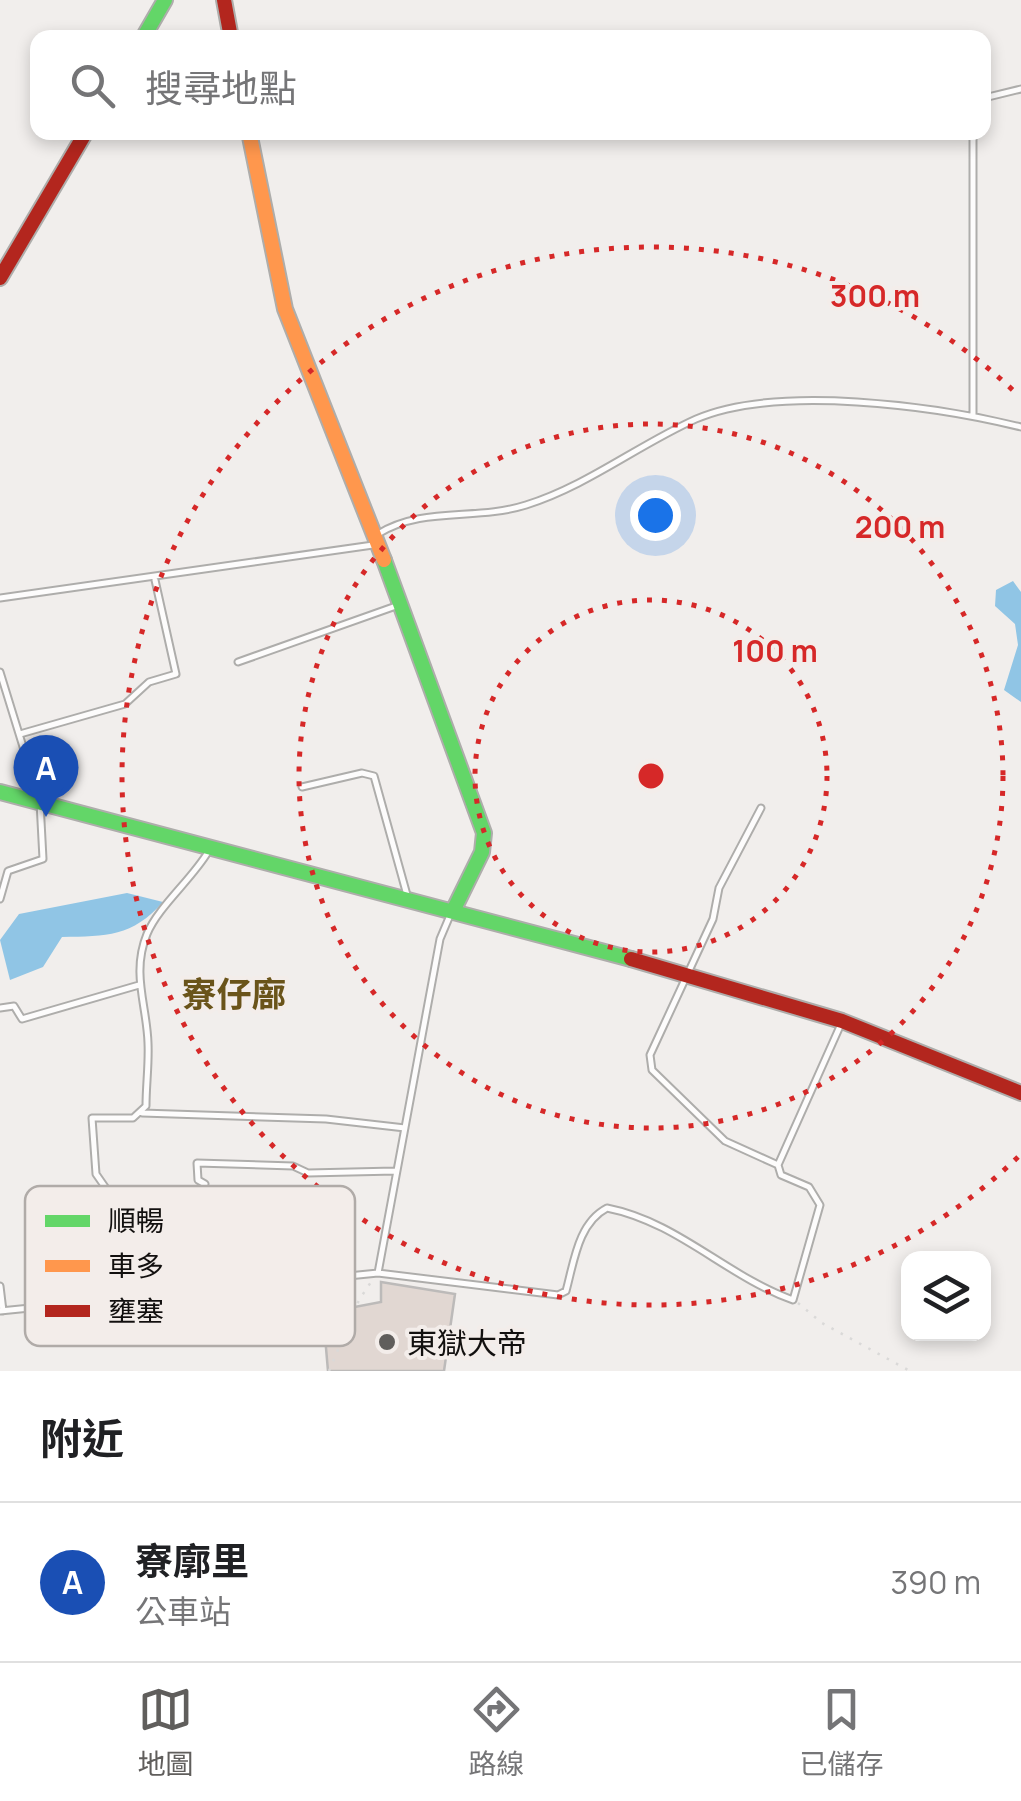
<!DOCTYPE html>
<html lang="zh-TW">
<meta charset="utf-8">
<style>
:root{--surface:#fff;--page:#f6f6f6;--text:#202124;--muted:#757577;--line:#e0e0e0;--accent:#605e5c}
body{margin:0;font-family:Manrope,"Noto Sans TC",sans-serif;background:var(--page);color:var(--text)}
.controls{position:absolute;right:30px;bottom:30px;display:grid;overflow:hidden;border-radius:20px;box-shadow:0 5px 15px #0003}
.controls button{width:90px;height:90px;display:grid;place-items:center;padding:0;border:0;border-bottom:2px solid var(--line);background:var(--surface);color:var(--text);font:50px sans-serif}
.you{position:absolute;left:655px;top:515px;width:35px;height:35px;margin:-25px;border:8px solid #fff;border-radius:50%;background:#1a73e8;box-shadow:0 0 0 15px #1a73e833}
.badge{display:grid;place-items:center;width:65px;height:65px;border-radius:50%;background:var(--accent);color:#fff;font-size:32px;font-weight:700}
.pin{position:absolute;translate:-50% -82px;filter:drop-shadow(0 2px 5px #0008)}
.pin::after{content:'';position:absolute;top:52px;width:35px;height:30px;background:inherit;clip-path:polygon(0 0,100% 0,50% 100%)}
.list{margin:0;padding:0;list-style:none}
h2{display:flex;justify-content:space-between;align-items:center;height:130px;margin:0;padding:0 40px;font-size:42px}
h2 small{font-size:32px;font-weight:400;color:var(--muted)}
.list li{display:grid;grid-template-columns:65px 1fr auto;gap:30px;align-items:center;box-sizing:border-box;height:160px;padding:0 40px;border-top:2px solid var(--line)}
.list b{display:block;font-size:38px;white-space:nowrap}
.list p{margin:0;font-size:32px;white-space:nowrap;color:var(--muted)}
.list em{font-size:32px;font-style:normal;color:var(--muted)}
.icon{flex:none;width:55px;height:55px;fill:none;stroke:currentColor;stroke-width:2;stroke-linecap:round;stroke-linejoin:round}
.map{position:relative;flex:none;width:1021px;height:1371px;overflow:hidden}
.search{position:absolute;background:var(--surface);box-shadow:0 5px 15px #0003;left:30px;right:30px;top:30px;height:110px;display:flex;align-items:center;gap:25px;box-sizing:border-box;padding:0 35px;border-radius:20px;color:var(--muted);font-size:38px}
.sheet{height:290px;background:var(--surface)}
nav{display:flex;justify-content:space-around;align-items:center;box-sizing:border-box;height:140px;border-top:2px solid var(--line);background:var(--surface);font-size:28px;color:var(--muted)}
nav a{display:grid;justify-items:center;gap:5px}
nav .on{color:var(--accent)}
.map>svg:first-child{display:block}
.water{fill:#90c5e5}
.building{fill:#e1d7d2;stroke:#bcbab9;stroke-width:2.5}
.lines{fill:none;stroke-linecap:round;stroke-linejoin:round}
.lane-casing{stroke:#aeadab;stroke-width:9}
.fast-casing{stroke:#aeadab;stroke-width:18}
.slow-casing{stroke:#aeadab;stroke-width:18}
.jam-casing{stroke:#aeadab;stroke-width:18}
.path{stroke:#dad9d8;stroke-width:2.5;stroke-dasharray:2.5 8;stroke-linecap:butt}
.lane{stroke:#fdfcfc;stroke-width:5}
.fast{stroke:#63d668;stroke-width:14}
.slow{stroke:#ff974d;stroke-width:14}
.jam{stroke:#b3261e;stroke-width:14}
.ring{fill:none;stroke:#d62828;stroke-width:5;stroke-dasharray:5 10}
.poi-dot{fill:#605e5c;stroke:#f3edea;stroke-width:4}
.labels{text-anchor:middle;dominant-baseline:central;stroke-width:8;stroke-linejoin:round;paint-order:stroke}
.poi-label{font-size:30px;fill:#12100f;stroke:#f3edea;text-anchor:start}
.quarter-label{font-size:35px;font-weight:bold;fill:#6a541a;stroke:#f3edea}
.key{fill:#f3edea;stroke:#b0aba8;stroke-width:2.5}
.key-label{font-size:28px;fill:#12100f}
.centre{fill:#d62828;stroke:#f3edea;stroke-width:5}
.ring-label{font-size:30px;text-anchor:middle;font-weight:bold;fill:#d62828;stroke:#f3edea;stroke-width:8;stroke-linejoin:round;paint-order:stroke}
</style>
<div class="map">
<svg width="1021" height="1371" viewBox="0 0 1021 1371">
<rect width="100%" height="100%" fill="#f1eeec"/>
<path class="water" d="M1013 581 1021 592V702L1004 690 1018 645 1015 624 995 606 996 590Z
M127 893 163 902C132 937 107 936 62 937L43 967 10 980 0 940 19 914Z"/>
<path class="building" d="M381 1282 455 1294 444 1371H328L323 1313 381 1302Z"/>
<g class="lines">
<defs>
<path id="lane" d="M984 98 1021 89
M973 414V132
M378 534C423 506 476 521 526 505 587 486 638 445 696 419 777 384 936 406 1021 427
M0 598 373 545
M238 662 396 606
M0 672 40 802 43 859 8 871 0 899
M20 734 125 704 149 682 176 674 155 580
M302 787 362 773 374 776 407 895
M761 808 719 888 713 919 650 1055 652 1070 725 1141 778 1165
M451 913 440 939 378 1273 558 1295 566 1291C574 1262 578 1223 607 1208 678 1222 726 1276 793 1300L820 1205 809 1187 781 1175 778 1165 841 1024
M0 1008 14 1006 22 1019 139 985
M142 1113 326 1119 405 1128
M205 1184 198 1180 197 1163 293 1166 308 1173 395 1171
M0 1286 3 1311
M136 1298 121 1210 96 1174 92 1118H133L146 1106C146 1085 149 1064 148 1043 147 1006 131 973 147 934 158 907 192 879 208 852
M0 1311 378 1273"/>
<path id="fast" d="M143 38 165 0
M384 560 484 833 482 852 453 911
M0 792 631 959"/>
<path id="slow" d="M249 132 285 309 384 560"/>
<path id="jam" d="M224 0 231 38
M0 278 86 132
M631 959 842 1021 1021 1093"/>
</defs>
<use href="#lane" class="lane-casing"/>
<use href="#fast" class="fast-casing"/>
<use href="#slow" class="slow-casing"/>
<use href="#jam" class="jam-casing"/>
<path class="path" d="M798 1303 822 1323 910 1371
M329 1371 359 1300 371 1282"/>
<use href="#lane" class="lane"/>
<use href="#fast" class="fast"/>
<use href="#slow" class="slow"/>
<use href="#jam" class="jam"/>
</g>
<g class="ring">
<circle cx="651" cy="776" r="176"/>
<circle cx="651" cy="776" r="352"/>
<path d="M1018 1157A529 529 0 1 1 1018 395"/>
</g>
<circle class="poi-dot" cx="387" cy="1342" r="10"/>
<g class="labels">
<g class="poi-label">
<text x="407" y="1342">東獄大帝</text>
</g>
<g class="quarter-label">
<text x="234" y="994">寮仔廍</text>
</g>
</g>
<rect x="25" y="1186" width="330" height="160" rx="15" class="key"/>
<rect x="45" y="1215" width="45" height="12" fill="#63d668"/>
<rect x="45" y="1260" width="45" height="12" fill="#ff974d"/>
<rect x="45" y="1305" width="45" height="12" fill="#b3261e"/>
<g class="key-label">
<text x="108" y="1231">順暢</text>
<text x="108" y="1276">車多</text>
<text x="108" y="1321">壅塞</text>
</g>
<circle cx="651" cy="776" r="15" class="centre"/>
<g class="ring-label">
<text x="875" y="307">300 m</text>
<text x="900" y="538">200 m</text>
<text x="775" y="662">100 m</text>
</g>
</svg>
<div class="controls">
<button><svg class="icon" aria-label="layers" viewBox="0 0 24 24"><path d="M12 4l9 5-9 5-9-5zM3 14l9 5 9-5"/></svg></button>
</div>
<div class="you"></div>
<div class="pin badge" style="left:46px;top:817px;background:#1a4fb4">A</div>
<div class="search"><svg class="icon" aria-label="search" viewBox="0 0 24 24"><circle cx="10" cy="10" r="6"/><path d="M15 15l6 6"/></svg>搜尋地點</div>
</div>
<section class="sheet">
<h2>附近<small></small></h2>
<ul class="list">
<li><span class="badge" style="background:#1a4fb4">A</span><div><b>寮廓里</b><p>公車站</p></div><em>390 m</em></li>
</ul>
</section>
<nav>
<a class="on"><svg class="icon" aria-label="map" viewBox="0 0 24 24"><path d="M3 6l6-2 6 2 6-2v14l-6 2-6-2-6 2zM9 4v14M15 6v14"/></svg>地圖</a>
<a><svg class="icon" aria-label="directions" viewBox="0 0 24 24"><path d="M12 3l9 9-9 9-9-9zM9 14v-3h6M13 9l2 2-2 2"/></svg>路線</a>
<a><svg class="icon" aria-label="saved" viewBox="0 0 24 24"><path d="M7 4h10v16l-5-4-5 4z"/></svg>已儲存</a>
</nav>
